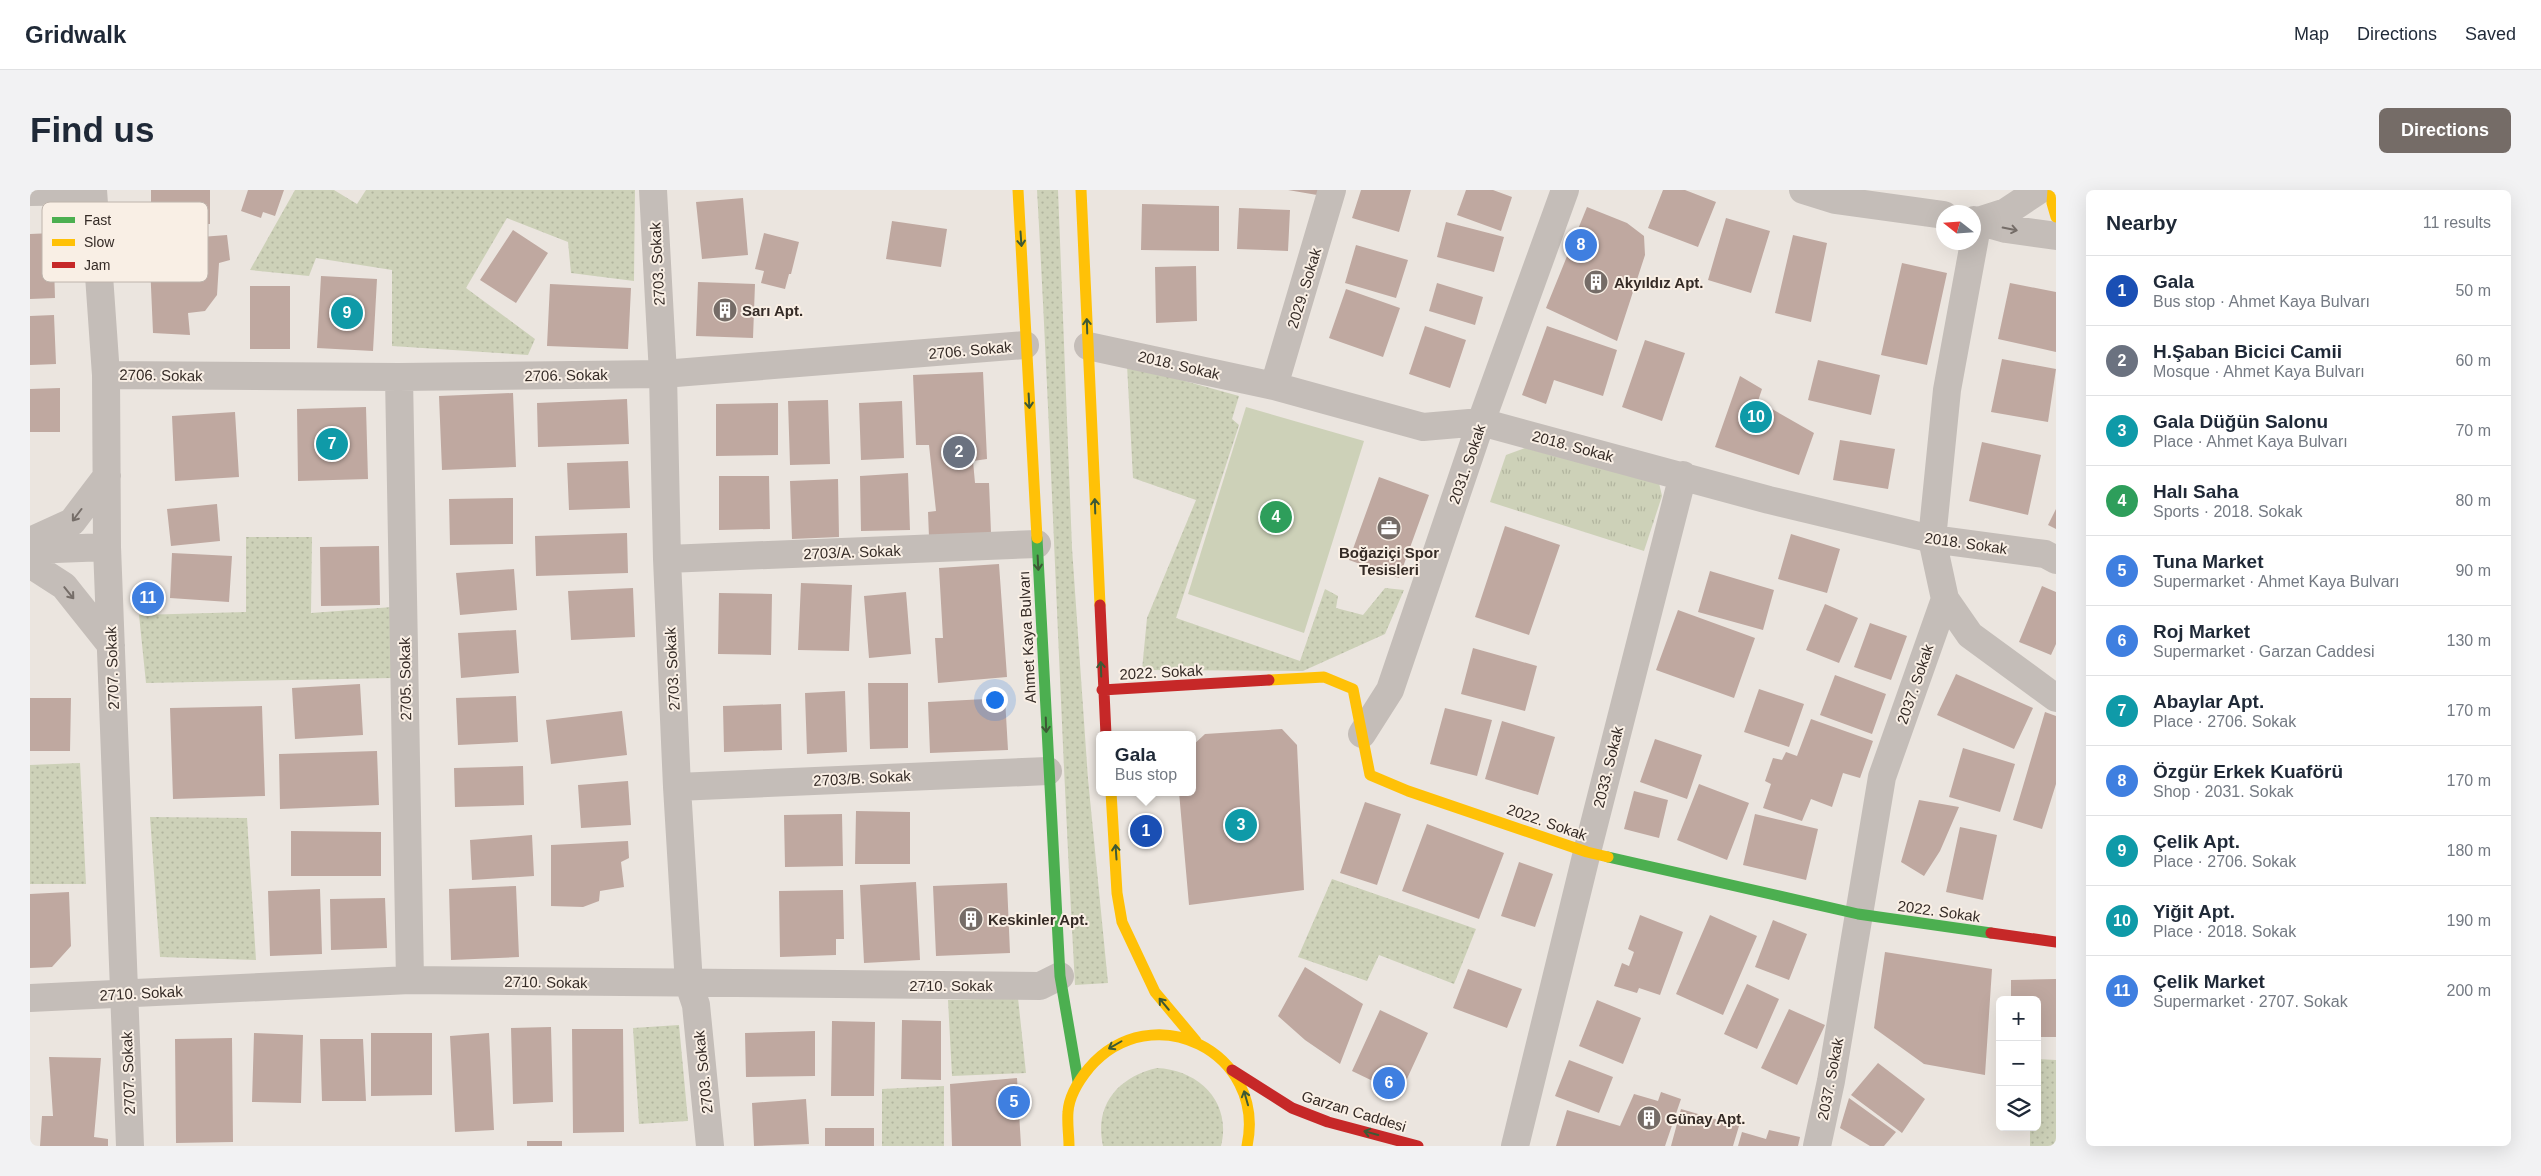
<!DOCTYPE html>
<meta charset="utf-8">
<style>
:root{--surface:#fff;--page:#f2f2f3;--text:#1f2937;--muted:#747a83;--line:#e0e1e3;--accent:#756c67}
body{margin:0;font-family:Helvetica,sans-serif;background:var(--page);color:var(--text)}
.controls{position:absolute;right:15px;bottom:15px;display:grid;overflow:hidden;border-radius:8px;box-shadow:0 5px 20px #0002}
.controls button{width:45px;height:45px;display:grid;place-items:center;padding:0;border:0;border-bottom:1px solid var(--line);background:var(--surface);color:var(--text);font:25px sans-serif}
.compass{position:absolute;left:1906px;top:15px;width:45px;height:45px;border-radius:50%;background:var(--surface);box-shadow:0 5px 20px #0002;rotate:287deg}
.you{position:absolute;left:964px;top:509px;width:18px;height:18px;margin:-12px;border:4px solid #fff;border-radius:50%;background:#1a73e8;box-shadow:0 0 0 8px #1a73e833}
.badge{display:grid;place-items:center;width:32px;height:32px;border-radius:50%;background:var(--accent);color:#fff;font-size:16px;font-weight:700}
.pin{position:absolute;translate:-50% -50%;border:2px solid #fff;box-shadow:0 1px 5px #0006}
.popup{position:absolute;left:1066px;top:541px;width:100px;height:65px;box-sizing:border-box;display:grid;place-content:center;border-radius:8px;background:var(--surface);filter:drop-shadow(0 1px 4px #0005);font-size:16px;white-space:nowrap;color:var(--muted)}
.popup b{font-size:19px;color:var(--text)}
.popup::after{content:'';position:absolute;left:50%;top:100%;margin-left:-10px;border:10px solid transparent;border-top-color:var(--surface)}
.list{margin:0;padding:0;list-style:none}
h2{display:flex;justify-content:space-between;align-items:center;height:65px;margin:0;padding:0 20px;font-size:21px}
h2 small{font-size:16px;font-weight:400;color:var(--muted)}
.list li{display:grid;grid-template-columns:32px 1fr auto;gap:15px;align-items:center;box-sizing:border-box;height:70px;padding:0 20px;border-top:1px solid var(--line)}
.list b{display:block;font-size:19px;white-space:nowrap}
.list p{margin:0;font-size:16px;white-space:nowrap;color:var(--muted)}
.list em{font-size:16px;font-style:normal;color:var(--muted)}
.icon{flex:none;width:28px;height:28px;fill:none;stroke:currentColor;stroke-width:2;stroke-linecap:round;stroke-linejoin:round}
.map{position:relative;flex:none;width:2026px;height:956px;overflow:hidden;border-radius:8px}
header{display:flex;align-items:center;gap:30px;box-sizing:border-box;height:70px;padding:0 25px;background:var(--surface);border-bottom:1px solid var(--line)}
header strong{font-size:24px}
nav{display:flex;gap:28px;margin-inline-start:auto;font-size:18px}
.intro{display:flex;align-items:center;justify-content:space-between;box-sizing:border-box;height:120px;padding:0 30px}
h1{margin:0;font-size:35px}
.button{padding:12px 22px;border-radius:8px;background:var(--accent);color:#fff;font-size:18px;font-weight:700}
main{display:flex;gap:30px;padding:0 30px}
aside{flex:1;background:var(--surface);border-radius:8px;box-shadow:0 5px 20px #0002}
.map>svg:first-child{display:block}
.grass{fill:url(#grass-dots)}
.park{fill:url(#park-tufts)}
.pitch{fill:#cdd1b8}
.building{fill:#bfa8a0}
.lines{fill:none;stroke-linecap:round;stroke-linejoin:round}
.street{stroke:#c4bdb8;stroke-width:28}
.fast{stroke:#4caf50;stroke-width:11}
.slow{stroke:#ffc107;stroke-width:11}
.jam{stroke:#c62828;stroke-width:11}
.oneway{stroke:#756d68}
.oneway2{stroke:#3d5935}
.labels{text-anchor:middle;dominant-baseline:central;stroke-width:4;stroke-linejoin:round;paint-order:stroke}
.street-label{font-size:15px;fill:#352b26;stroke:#f9efe5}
.poi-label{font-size:15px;font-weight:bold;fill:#352b26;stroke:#f9efe5;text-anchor:start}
.key{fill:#f9efe5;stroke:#beb4ac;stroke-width:1}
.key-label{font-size:14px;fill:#352b26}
</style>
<header>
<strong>Gridwalk</strong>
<nav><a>Map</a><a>Directions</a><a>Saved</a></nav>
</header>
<div class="intro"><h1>Find us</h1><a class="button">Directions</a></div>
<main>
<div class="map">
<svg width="2026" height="956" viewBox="0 0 2026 956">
<defs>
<pattern id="grass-dots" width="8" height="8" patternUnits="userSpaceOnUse" patternTransform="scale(1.25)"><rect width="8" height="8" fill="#cdd1b8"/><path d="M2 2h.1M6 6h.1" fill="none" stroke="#b1b49e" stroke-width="1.8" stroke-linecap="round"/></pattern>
<pattern id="park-tufts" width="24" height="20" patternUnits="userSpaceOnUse" patternTransform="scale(1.25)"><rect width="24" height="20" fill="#cdd1b8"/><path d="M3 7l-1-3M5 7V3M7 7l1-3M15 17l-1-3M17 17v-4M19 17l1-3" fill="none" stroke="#b1b49e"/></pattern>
</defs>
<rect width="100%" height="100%" fill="#ebe5df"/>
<path class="grass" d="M265 0H304L327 14 336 0H605L604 91 541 83 538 52 477 28 436 98 505 149 498 165 362 156V80L286 68 279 86 220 80Z
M1007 0H1028L1042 358 1058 589 1078 793 1045 795C1030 530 1022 265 1007 0Z
M1097 175 1209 206 1202 229 1209 235 1146 428 1270 471 1295 399 1308 406 1306 418 1333 425 1355 398 1374 400 1355 444 1273 481 1112 480 1117 428 1166 310 1103 288Z
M216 347H282L281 423 363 417V488L116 493 109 425 216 422Z
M50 573 56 694H0V575Z
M120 627 217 628 226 770 130 767Z
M1302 689 1446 739 1424 794 1349 765 1337 791 1268 767Z
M988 808 996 883 922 886 918 810Z
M649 835 658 931 609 934 603 838Z
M2007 869 2026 870V956H2000V937H2007Z
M1127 878C1169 880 1202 912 1191 956H1073C1064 915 1088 887 1127 878Z
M914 896V956H852V899Z"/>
<path class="park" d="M1495 258 1629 293 1632 306 1614 361 1460 312 1476 265Z"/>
<path class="pitch" d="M1216 217 1334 251 1274 443 1158 404Z"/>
<path class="building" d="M121 0H180V34H121Z
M218 0H254L245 26 233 22 231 28 211 21Z
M1258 0H1288L1287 5Z
M1331 0H1381L1369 42 1322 28Z
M1436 0H1463L1482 7 1471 41 1427 25Z
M1633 0H1655L1686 12 1668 57 1618 38Z
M713 8 718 65 672 69 666 12Z
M1112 14 1189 16V61L1111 60Z
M1557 17 1597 33 1614 46 1615 65 1587 151 1516 118Z
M1209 18 1260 20 1258 61 1207 59Z
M1696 28 1740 41 1721 103 1678 90Z
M862 31 917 39 911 77 856 69Z
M1416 32 1474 47 1464 82 1407 67Z
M483 40 518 63 486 113 450 90Z
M23 43 25 108 0 109V44Z
M734 43 769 52 761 84H759L755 99 731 93 734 81 725 79Z
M197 45 200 70 189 73 187 105 175 121 158 123 160 145 123 143 119 51Z
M1763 45 1797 53 1781 132 1745 123Z
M1326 55 1378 70 1366 108 1315 93Z
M1872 73 1917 83 1897 175 1851 165Z
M1166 76 1167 131 1126 133 1125 77Z
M291 86 347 89 343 161 287 158Z
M668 92 725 94 723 148 666 146Z
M1407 93 1453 107 1445 135 1399 121Z
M1980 93 2026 102V162L1968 149Z
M520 94 601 98 598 159 517 156Z
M220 96H260V159H220Z
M1316 99 1370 118 1353 167 1299 148Z
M24 125 26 174 0 175V126Z
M1395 136 1436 150 1420 198 1379 184Z
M1517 136 1587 160 1573 206 1524 190 1516 214 1492 205Z
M1615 150 1655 163 1632 231 1592 217Z
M1972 169 2026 179 2018 232 1961 222Z
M1788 170 1850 185 1841 225 1778 210Z
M953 182 957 269 943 271 945 293H959L961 343 899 347 898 322 906 321 899 255H886L883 185Z
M1710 186 1732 199 1728 211 1784 243 1769 285 1685 257Z
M30 198V242H0V199Z
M483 203 486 277 412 280 409 206Z
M597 209 599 254 508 257 507 213Z
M798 210 800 274 760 275 758 211Z
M872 211 874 268 831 270 829 213Z
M748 213V265L686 266V214Z
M336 217 338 289 268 291 267 219Z
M205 222 209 287 145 291 142 226Z
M1810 250 1865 259 1858 299 1803 290Z
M1952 252 2011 265 1998 325 1939 311Z
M598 271 600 318 539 320 537 273Z
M878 283 880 340 831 341 830 286Z
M689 286H739L740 339 689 340Z
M1349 287 1399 305 1369 388 1319 370Z
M808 289 809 347 762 349 760 291Z
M483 308V354L420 355 419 309Z
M187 314 190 351 141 356 137 319Z
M2026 319V339L2018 335Z
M1475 336 1530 355 1499 445 1445 427Z
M597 343 598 383 506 386 505 346Z
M1761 344 1810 359 1797 403 1748 389Z
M349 356 350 415 291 416 290 357Z
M142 363 202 366 199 412 140 408Z
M969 374 977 487 908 493 905 448H913L909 378Z
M484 379 487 420 430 425 426 383Z
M1680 381 1744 400 1733 440 1668 422Z
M771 393 822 395 819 461 768 460Z
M2012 396 2026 402V454L2021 465 1989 452Z
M603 398 605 447 541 450 538 401Z
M876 402 881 464 839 468 834 406Z
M689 403 742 404 741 465 688 464Z
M1795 414 1828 428 1809 473 1776 460Z
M1648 420 1725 448 1704 508 1626 480Z
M1840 433 1877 446 1861 490 1824 477Z
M486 440 489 483 431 488 428 443Z
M1443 458 1507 476 1495 521 1431 504Z
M1926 484 2003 518 1984 559 1907 525Z
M1805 485 1856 504 1842 544 1790 525Z
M838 493H878V558L840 559Z
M330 494 333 545 265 549 262 498Z
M1729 499 1774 514 1759 557 1714 542Z
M815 501 817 562 777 564 775 503Z
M486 506 488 552 428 555 426 508Z
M0 508H41L40 561H0Z
M975 508 978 560 900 563 898 512Z
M751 514 752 560 694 562 693 516Z
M232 516 235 606 143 609 140 518Z
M1415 518 1462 530 1447 586 1400 574Z
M592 521 597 565 521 574 516 530Z
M2015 522 2026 526V594L2012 639 1983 630Z
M1781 529 1843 551 1830 588 1813 583 1802 617 1781 609 1772 631 1733 618 1741 594 1735 591 1743 568 1752 570 1756 562 1767 566Z
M1472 531 1525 547 1508 605 1455 589Z
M1252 539 1267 555 1274 700 1159 715 1149 602H1162V556L1175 544Z
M1625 549 1672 565 1657 609 1610 592Z
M1933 558 1985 574 1970 622 1919 607Z
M347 561 349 615 250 619 249 564Z
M493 576 494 615 425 617 424 578Z
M598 591 601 635 551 638 548 595Z
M1669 594 1719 613 1697 670 1647 650Z
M1604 601 1638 610 1629 648 1594 639Z
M1889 610 1929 617 1910 661 1894 686 1871 672Z
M1335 612 1371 624 1347 695 1310 683Z
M826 621 880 622V674H825Z
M812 624 813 676 755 677 754 625Z
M1725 624 1788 639 1776 690 1713 675Z
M1397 634 1474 663 1449 729 1372 701Z
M1930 637 1967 645 1953 710 1916 702Z
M261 641 351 642V686H261Z
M502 645 504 686 442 690 440 650Z
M598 651 599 668 591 672 594 697 570 701 569 711 553 717 521 716V655Z
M1489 672 1523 684 1505 737 1471 726Z
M886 692 890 770 834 773 830 695Z
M977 693 980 763 906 766 903 696Z
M486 696 489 767 421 770 419 699Z
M290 699 292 764 240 766 238 701Z
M813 700 814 749H806V765L750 767 749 701Z
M39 702 41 756 22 777 0 778V704Z
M355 708 357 758 301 760 300 709Z
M1610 725 1653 742 1630 805 1609 798 1607 803 1584 796 1592 773 1599 776 1604 762 1598 759Z
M1680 725 1727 746 1693 825 1646 804Z
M1743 730 1777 744 1759 790 1725 777Z
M1855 762 1962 779 1955 885 1894 874 1844 838Z
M1275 777 1333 814 1310 874 1275 850 1248 826Z
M1438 779 1492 799 1477 838 1423 818Z
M2026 789V847H2007V810H1981V790Z
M1717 794 1749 809 1727 859 1694 844Z
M1567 810 1611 828 1593 874 1549 856Z
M1759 819 1795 835 1767 895 1731 878Z
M1350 820 1398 843 1370 904 1322 881Z
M872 830 911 831V890L871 889Z
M802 831 845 832 844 906H801Z
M521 837 523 912 483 914 481 838Z
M542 839H593L594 942 543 943Z
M785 841V886L716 887 715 843Z
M224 843 273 845 271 913 222 912Z
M341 843H402V905L341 906Z
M459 843 464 940 425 942 420 846Z
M202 848 203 952 146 953 145 849Z
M290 849H333L336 911H292Z
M19 867 71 868 64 947 78 949V956H10L12 926H23Z
M1539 870 1583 887 1569 923 1525 906Z
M1848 873 1895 909 1872 943 1821 905Z
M987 888 991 956H922L920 894Z
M1631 902 1651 909 1635 956H1526L1537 920 1590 936 1604 904 1628 911Z
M1819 908 1866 942 1854 956H1840L1810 938Z
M776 909 779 954 724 956 722 913Z
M1651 919 1709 936 1703 956H1641Z
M795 938H844V956H795Z
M1739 940 1770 947 1768 956H1708L1712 942 1736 949Z
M497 951H532V956H497Z"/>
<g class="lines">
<path class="street" d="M63 0 76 185 77 357 100 956
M623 0 633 184 637 369 647 597 659 794 666 815 680 956
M1773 0 1805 10 1914 25
M2009 0 1976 22 1948 31 1976 39 2026 46
M0 2 63 1
M1058 156 1244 196 1393 237 1451 232 1739 310 1902 349 2015 364 2026 370
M76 185 369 187 633 184 995 155
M369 187 380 790
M1244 196 1302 0
M0 351 42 332 77 286
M0 360 77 357
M637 369 1007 354
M0 374 34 396 81 455
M1915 409 1940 445 2026 508
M1332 544 1360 500 1451 232 1535 0
M647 597 1018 581
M0 808 380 790 1010 796 1030 786
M1485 956 1557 662 1653 285
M1787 956 1801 891 1852 587 1915 409 1902 349 1917 200 1948 31 1944 30"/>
<path class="fast" d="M1007 348 1030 786 1048 891
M1578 667 1828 724 1961 743"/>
<path class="slow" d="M988 0 1007 348
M1051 0 1070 415
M2023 0 2022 13 2026 27
M1239 490 1294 487 1323 499 1340 585 1378 601 1557 662 1578 667
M1081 602 1087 703 1092 732 1125 802 1166 851
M1039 956C1039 945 1037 933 1038 922 1039 906 1050 889 1059 878 1122 805 1237 862 1217 956"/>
<path class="jam" d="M1070 415 1076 545
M1072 500 1239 490
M1961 743 2026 752
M1202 880 1262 918 1298 932 1388 956"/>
</g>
<defs><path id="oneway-shaft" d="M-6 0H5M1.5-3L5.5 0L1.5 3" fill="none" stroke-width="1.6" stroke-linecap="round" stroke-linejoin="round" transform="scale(1.25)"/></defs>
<g class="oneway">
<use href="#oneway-shaft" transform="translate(1980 39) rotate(11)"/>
<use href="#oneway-shaft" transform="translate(47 325) rotate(127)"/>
<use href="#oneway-shaft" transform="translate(39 403) rotate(51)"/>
</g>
<g class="oneway2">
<use href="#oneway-shaft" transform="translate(991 49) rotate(86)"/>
<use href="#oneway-shaft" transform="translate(1057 136) rotate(-92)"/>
<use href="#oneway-shaft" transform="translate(999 211) rotate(87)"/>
<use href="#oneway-shaft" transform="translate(1065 316) rotate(-92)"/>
<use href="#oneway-shaft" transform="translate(1008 373) rotate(87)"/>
<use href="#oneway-shaft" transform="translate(1071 479) rotate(-92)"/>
<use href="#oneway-shaft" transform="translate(1016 535) rotate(88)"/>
<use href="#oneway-shaft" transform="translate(1086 662) rotate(-94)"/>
<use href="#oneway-shaft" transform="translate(1134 814) rotate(-130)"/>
<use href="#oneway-shaft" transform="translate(1085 855) rotate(150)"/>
<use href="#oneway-shaft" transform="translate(1216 908) rotate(-106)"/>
<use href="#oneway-shaft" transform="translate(1341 943) rotate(-165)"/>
</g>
<defs>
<symbol id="building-disc" viewBox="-11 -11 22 22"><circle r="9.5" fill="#756c67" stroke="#f9efe5"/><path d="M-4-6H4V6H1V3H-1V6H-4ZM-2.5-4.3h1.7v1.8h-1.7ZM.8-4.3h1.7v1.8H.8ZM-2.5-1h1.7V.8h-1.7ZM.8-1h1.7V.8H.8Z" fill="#fff"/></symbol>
<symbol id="office-disc" viewBox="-11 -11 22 22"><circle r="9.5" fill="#756c67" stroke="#f9efe5"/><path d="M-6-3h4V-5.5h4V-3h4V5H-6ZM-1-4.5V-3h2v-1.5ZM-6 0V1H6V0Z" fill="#fff"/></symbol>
</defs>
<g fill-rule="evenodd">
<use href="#building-disc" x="1552" y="78" width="28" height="28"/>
<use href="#building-disc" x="681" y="106" width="28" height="28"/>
<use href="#office-disc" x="1345" y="324" width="28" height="28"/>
<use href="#building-disc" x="927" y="715" width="28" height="28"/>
<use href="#building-disc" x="1605" y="914" width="28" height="28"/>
</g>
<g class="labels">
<g class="street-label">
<text transform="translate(627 74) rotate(-93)">2703. Sokak</text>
<text transform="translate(1274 98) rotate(-73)">2029. Sokak</text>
<text transform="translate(940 160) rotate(-5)">2706. Sokak</text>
<text transform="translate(1149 175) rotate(13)">2018. Sokak</text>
<text transform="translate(131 185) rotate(1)">2706. Sokak</text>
<text transform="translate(536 185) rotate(-1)">2706. Sokak</text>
<text transform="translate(1543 256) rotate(15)">2018. Sokak</text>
<text transform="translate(1437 274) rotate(-71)">2031. Sokak</text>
<text transform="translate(1936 353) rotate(8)">2018. Sokak</text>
<text transform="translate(822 362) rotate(-2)">2703/A. Sokak</text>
<text transform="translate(997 447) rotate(-93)">Ahmet Kaya Bulvarı</text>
<text transform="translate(82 478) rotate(-92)">2707. Sokak</text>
<text transform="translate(642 479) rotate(-93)">2703. Sokak</text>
<text transform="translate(1131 482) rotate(-3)">2022. Sokak</text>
<text transform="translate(375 489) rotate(-91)">2705. Sokak</text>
<text transform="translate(1885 494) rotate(-71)">2037. Sokak</text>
<text transform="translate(1578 577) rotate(-76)">2033. Sokak</text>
<text transform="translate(832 588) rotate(-3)">2703/B. Sokak</text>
<text transform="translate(1517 632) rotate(19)">2022. Sokak</text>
<text transform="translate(1909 721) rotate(8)">2022. Sokak</text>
<text transform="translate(516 792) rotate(1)">2710. Sokak</text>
<text x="921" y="795">2710. Sokak</text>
<text transform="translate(111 803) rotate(-3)">2710. Sokak</text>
<text transform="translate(673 882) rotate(-96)">2703. Sokak</text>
<text transform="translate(98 883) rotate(-92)">2707. Sokak</text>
<text transform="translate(1800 889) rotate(-79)">2037. Sokak</text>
<text transform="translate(1324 921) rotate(17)">Garzan Caddesi</text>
</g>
<g class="poi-label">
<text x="1584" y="92">Akyıldız Apt.</text>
<text x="712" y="120">Sarı Apt.</text>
<text x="1359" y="362" text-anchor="middle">Boğaziçi Spor<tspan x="1359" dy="17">Tesisleri</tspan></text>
<text x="958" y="729">Keskinler Apt.</text>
<text x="1636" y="928">Günay Apt.</text>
</g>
</g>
<rect x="12" y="12" width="166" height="80" rx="8" class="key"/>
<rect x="22" y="27" width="23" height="6" fill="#4caf50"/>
<rect x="22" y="49" width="23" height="7" fill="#ffc107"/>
<rect x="22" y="72" width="23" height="6" fill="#c62828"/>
<g class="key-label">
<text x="54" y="35">Fast</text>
<text x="54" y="57">Slow</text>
<text x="54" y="80">Jam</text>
</g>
</svg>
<div class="controls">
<button>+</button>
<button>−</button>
<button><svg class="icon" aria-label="layers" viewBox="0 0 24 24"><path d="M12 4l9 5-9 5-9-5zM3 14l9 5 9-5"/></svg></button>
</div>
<svg class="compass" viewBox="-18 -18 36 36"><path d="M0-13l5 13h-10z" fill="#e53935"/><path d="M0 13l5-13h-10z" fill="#747a83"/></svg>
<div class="you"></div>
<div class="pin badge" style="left:1116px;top:641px;background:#1a4fb4">1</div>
<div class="popup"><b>Gala</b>Bus stop</div>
<div class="pin badge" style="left:929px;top:262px;background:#6b7280">2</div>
<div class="pin badge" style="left:1211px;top:635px;background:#0f9aa8">3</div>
<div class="pin badge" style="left:1246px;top:327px;background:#2e9e5b">4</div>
<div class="pin badge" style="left:984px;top:912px;background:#3f7fe0">5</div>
<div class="pin badge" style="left:1359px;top:893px;background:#3f7fe0">6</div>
<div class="pin badge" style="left:302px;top:254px;background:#0f9aa8">7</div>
<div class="pin badge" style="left:1551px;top:55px;background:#3f7fe0">8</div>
<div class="pin badge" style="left:317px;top:123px;background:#0f9aa8">9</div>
<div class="pin badge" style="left:1726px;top:227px;background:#0f9aa8">10</div>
<div class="pin badge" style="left:118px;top:408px;background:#3f7fe0">11</div>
</div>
<aside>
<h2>Nearby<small>11 results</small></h2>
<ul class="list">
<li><span class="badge" style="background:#1a4fb4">1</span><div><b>Gala</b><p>Bus stop · Ahmet Kaya Bulvarı</p></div><em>50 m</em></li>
<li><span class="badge" style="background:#6b7280">2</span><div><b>H.Şaban Bicici Camii</b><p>Mosque · Ahmet Kaya Bulvarı</p></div><em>60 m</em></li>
<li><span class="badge" style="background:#0f9aa8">3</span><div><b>Gala Düğün Salonu</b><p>Place · Ahmet Kaya Bulvarı</p></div><em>70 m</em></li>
<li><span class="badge" style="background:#2e9e5b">4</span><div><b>Halı Saha</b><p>Sports · 2018. Sokak</p></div><em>80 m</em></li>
<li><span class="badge" style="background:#3f7fe0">5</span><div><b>Tuna Market</b><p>Supermarket · Ahmet Kaya Bulvarı</p></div><em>90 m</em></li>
<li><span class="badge" style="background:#3f7fe0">6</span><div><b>Roj Market</b><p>Supermarket · Garzan Caddesi</p></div><em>130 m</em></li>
<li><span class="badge" style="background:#0f9aa8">7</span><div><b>Abaylar Apt.</b><p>Place · 2706. Sokak</p></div><em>170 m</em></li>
<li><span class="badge" style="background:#3f7fe0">8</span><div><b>Özgür Erkek Kuaförü</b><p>Shop · 2031. Sokak</p></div><em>170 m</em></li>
<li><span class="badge" style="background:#0f9aa8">9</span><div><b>Çelik Apt.</b><p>Place · 2706. Sokak</p></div><em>180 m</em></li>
<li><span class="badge" style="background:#0f9aa8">10</span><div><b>Yiğit Apt.</b><p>Place · 2018. Sokak</p></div><em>190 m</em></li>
<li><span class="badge" style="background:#3f7fe0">11</span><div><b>Çelik Market</b><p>Supermarket · 2707. Sokak</p></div><em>200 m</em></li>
</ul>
</aside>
</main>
